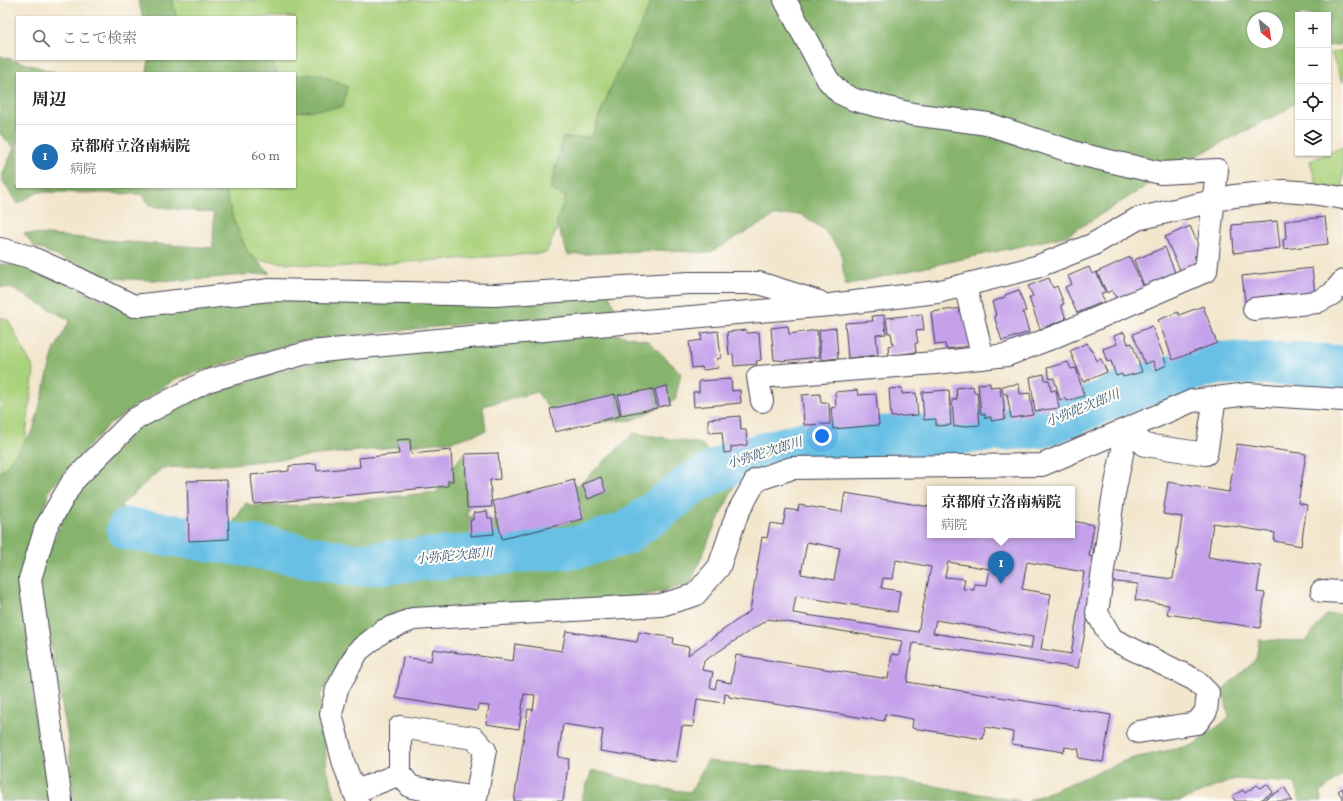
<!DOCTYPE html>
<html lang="ja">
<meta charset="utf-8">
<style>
:root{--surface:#fff;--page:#f2f2f2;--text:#202124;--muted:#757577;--line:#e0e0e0;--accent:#1f6fb2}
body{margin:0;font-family:Vollkorn,"Noto Serif JP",serif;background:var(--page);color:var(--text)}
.controls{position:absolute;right:12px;top:12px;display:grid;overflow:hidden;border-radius:0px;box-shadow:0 1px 3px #0004}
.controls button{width:36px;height:36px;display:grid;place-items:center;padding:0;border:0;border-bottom:1px solid var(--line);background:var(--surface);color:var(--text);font:20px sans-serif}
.compass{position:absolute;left:1247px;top:12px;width:36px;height:36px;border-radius:50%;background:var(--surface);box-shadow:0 1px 3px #0004;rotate:150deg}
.you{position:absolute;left:822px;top:436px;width:14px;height:14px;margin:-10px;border:3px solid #fff;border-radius:50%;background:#1a73e8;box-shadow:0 0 0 6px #1a73e833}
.badge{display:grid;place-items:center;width:26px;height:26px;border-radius:50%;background:var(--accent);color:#fff;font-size:13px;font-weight:700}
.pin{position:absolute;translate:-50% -33px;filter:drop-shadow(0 1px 2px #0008)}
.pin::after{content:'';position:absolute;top:21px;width:14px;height:12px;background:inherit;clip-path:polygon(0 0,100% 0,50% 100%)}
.popup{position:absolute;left:927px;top:486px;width:148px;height:52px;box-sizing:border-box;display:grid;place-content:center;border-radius:0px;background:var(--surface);filter:drop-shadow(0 1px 3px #0005);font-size:13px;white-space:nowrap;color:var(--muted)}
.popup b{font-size:15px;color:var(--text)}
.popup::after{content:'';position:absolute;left:50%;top:100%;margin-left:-8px;border:8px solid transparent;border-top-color:var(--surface)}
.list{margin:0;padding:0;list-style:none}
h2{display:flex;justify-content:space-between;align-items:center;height:52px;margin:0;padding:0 16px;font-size:17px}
h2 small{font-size:13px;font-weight:400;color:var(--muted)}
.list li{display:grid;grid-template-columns:26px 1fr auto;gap:12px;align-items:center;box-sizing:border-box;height:64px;padding:0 16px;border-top:1px solid var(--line)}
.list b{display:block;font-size:15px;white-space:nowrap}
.list p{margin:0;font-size:13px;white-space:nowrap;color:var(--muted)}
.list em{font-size:13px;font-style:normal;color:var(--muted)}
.icon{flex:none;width:22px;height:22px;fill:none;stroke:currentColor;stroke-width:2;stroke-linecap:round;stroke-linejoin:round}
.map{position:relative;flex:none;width:1343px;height:801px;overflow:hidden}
.search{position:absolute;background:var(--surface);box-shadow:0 1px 3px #0004;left:16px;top:16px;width:280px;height:44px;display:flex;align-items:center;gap:10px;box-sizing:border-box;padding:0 14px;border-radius:0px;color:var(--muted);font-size:15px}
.panel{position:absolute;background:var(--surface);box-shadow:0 1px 3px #0004;left:16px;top:72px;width:280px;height:116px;border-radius:0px}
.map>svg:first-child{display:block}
.green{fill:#aad27c;stroke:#667a5c}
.forest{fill:#87b46c;stroke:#546b54;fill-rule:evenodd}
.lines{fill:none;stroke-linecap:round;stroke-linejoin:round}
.river{stroke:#67c0e5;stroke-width:43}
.building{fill:#c4a1ea;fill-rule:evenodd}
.minor-casing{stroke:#413f51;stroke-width:24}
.minor{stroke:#fff;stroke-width:22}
.labels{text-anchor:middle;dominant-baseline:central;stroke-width:4;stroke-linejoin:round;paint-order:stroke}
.water-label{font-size:13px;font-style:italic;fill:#3a5976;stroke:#fdfcf7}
</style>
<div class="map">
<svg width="1343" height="801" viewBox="0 0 1343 801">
<rect width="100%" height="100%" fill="#fdfcf7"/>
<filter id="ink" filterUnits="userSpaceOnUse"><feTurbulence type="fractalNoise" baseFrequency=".025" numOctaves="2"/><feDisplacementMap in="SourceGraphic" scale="8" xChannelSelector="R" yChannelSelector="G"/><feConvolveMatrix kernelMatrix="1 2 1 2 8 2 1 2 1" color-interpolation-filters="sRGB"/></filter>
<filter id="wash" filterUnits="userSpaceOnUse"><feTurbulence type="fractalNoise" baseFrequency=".012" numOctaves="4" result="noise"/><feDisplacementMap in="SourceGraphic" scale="16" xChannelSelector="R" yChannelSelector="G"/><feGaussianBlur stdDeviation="0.9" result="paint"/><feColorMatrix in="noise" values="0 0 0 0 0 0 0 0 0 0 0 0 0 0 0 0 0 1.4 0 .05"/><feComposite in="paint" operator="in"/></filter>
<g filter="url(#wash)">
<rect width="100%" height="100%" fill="#f2e6cc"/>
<path class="green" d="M160 0H659L546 253 332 267 233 258 213 187H295V73H181L177 59H295V17H165Z
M1343 50V82L1331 53Z
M1343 147V189L1317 186 1310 161Z
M0 317 8 320 34 370 10 564 38 801H0Z"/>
<path class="forest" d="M138 0H173L176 17H143Z
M652 0H793L797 2 799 0H1343V44L1328 46V15H1298V101L1282 112 1185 162 1066 236 845 285 841 251 823 229 800 214 774 216 709 253 658 250 568 255 556 222 566 197 550 189 563 138 591 137 610 89ZM1253 18H1277V42H1253Z
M0 56 58 73H17V187H224L233 218 247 251 270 273 174 281 107 278 34 246 24 233 127 242 213 248 214 213 150 206 142 194 38 192 17 204 1 178 14 148 0 134Z
M149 59H272L277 73H147Z
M319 74 347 86 343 107 295 112V76Z
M0 264 29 265 102 300 608 293 617 312 463 324 299 341 175 379 108 425 50 489 22 574 35 722 50 801H3L0 793V474L33 431 54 351 70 320 11 288 0 287Z
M605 332 648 341 681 373 675 400 632 420 560 423 537 392 483 406 486 431 453 441 233 464 162 468 121 505 152 538 214 552 246 503 253 506 317 505 437 492 447 475 464 453 474 479 467 516 512 524 581 483 634 433 702 444 736 483 712 532 690 584 638 597 408 610 353 639 320 696 327 769 336 801H74L68 738 38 573 74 496 138 426 212 392 318 361Z
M1343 614V775L1319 793 1322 801H1300L1295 783 1235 779 1179 801H1028L1129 759 1193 745 1229 718 1223 689 1256 660 1259 640 1306 641 1326 615Z
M707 761 894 779 1020 801H581L592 770 665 789 691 792Z"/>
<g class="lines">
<path class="river" d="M128 529 251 546 355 565 577 547 624 534 654 513 690 485 731 463 810 441 946 434 1044 426 1130 390 1213 363 1302 364 1343 367"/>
</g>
<g id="blocks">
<path class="building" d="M1325 217 1328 244 1284 249 1283 240 1286 239 1285 221Z
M1277 221 1280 248 1234 253 1232 225Z
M1190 226 1202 253 1194 256 1198 264 1181 272 1165 237Z
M1165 247 1176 275 1145 288 1134 260Z
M1130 257 1144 288 1117 300 1112 290 1107 293 1097 272Z
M1089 267 1092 274 1096 272 1105 292 1101 294 1105 301 1077 313 1065 287 1072 284 1068 276Z
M1312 268 1315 293 1245 301 1242 276Z
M1049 278 1053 288 1057 286 1064 304 1061 305 1066 319 1040 329 1029 298 1033 296 1028 286Z
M1019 290 1026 311 1023 312 1029 332 1002 341 994 316 996 315 992 302 1005 297V295Z
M1203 306 1217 343 1173 360 1158 320 1178 312 1179 315Z
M963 308 970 346 946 349 945 344 935 345 931 312Z
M922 314 924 330 916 331 918 343H915L916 352 889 356 888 346 893 345 891 333H888L886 318Z
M884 315 886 334 876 335 878 355 848 358 845 323 873 321 872 316Z
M788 326 789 334 817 330 819 357 781 361V360H774L771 328Z
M1152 326 1167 365 1156 370 1153 361 1145 364 1133 334Z
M836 328 838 358 821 360 819 330Z
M746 330 747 333 759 332 761 360 756 361 757 364 734 366 733 354 729 355 727 332Z
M718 331 721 358 717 359 718 368 703 370 702 367 692 368 689 342 702 340 701 333Z
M1124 332 1128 344 1132 343 1142 372 1123 377 1122 374 1116 376 1111 361 1107 362 1103 349 1117 344 1114 336Z
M1087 343 1090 350H1092L1097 361 1101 359 1107 372 1083 382 1070 351Z
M1068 362 1071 369 1076 368 1084 396 1067 401 1066 398 1060 400 1054 378 1050 379 1047 368Z
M1044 374 1045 380H1049L1051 391 1056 390 1059 408 1035 411 1030 377Z
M731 379 732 391 740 390 741 403 694 407 693 392H699V381Z
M990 383V387L1000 386 1001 396H1003L1005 419 991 421V417L985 418V414H981L978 384Z
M1019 384 1020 394 1030 393 1033 415 1011 418 1007 394H1003L1002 386Z
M667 386 670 404 659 407 655 389Z
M973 386 974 392H977L980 425 954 427 952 400 957 399 956 388Z
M902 388V394L916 393 918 415 891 417 889 389Z
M653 389 657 408 621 415 618 395Z
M857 390 858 395 876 394 879 425 833 429 831 408 836 407 835 392Z
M949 390 951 425 936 426V419L924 420 922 392Z
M615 394 620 416 555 432 550 409Z
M820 394 821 403H829L830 424 804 425 802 395Z
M740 416 741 430H746L747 445 731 447V452L724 453 722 432 709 433 708 419Z
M410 439 411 454 451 450 453 481H448V486L254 504 251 475 289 471V466L316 464 317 471 360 467 359 458 399 454 397 440Z
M1237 444 1306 454 1298 503 1307 505 1301 546 1274 541 1275 533 1213 523 1208 557 1261 566 1257 592 1265 593 1260 628 1167 614 1169 605 1135 600 1138 584 1095 580 1078 668 913 643 907 682 1111 715 1103 762 1078 758 1079 749 1065 747 1064 752 1012 744 1013 732 985 727 983 739 912 728 913 719 885 714 884 721 729 697V695L725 694 724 703 697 699 693 727 682 726 676 762 600 751 603 730 563 724 558 757 569 759 563 801H514L528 709 533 710 535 695 524 694 519 729 486 724 489 706 478 705 477 711 396 698 403 657 431 661 433 649 513 661 515 644 562 651 566 631 637 642 639 632 674 638 673 644 689 647 688 655 750 611 762 537 767 538 770 523 783 525 786 509 798 511 799 505 842 512 845 493 930 507V535H1072V521L1094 525 1089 556 1093 557 1094 542 1104 544 1101 570 1173 579 1182 517 1163 514 1168 482 1229 492ZM807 542 840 548 834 580 801 574ZM896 560 931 567 918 632 793 613 796 596 897 612 900 591 881 588 883 578 893 579ZM948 562 990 569 987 585 974 584V590L963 589 965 579 945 577ZM1027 562 1084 572 1071 654 1041 649 1051 594 1022 589ZM768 619 902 641 899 655 892 654 888 679 736 655 731 683 717 680 715 689 710 687 713 672 702 670 704 661ZM936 620 1033 637 1031 649 933 633Z
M498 453 500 479 490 480 492 507 467 508 465 454Z
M601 477 606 492 588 499 582 484Z
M227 480 229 539 189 541 187 481Z
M574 480 583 519 502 539 493 501Z
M487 511 488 518H492L494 534 471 536 470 520H473V513Z
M1267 784 1273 792 1259 801H1235L1232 796 1243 790 1245 793 1257 785 1260 788Z
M1285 788 1292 801H1261Z
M1343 788V799L1338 791Z"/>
</g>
</g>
<g filter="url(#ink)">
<use href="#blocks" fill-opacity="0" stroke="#413f51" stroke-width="1"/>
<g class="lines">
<defs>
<path id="minor" d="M0 249 30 257 79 279 134 306 270 290 495 295 689 283H759L819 302
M965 285 983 358
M1254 309 1317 302 1332 294 1343 281
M762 401 758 377 935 363 1007 355 1054 337 1206 271 1217 170 1161 173 1079 154 988 124 912 114 855 100 840 93 828 80 785 0
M1127 429 1113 499 1097 613 1112 639 1195 680 1208 693 1206 711 1197 723 1138 732
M1127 429 1145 445 1206 454 1215 398
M1322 591 1343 592
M354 792 400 774V727L474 738 485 750 476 798 411 787 400 774
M61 801 30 579 46 527 73 481 135 419 207 381 310 352 587 326 830 305 937 292 1036 267 1092 245 1137 219 1234 196 1284 191 1312 193 1343 198
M358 801 344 764 331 714 337 689 358 651 383 631 413 619 661 605 695 595 719 567 737 514 756 480 792 468 1042 465 1192 401 1248 394 1343 400"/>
</defs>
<use href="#minor" class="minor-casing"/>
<use href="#minor" class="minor"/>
</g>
</g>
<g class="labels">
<g class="water-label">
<text transform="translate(1083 409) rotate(-22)">小弥陀次郎川</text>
<text transform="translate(765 454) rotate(-17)">小弥陀次郎川</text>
<text transform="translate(454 557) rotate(-5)">小弥陀次郎川</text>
</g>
</g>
</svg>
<div class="controls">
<button>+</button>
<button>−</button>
<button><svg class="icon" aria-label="locate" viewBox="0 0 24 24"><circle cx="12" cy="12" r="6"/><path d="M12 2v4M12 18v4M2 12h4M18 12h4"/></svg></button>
<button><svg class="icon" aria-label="layers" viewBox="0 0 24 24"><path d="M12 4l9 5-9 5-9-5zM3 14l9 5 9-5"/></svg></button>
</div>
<svg class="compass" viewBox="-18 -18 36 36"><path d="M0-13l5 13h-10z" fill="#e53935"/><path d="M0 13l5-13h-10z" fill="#757577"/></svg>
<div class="you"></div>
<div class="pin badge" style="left:1001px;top:584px">1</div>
<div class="popup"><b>京都府立洛南病院</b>病院</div>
<div class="search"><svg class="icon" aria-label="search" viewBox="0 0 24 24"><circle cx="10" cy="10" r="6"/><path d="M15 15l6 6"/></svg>ここで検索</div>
<section class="panel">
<h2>周辺<small></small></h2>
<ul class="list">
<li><span class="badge">1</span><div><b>京都府立洛南病院</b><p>病院</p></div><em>60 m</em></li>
</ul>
</section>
</div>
